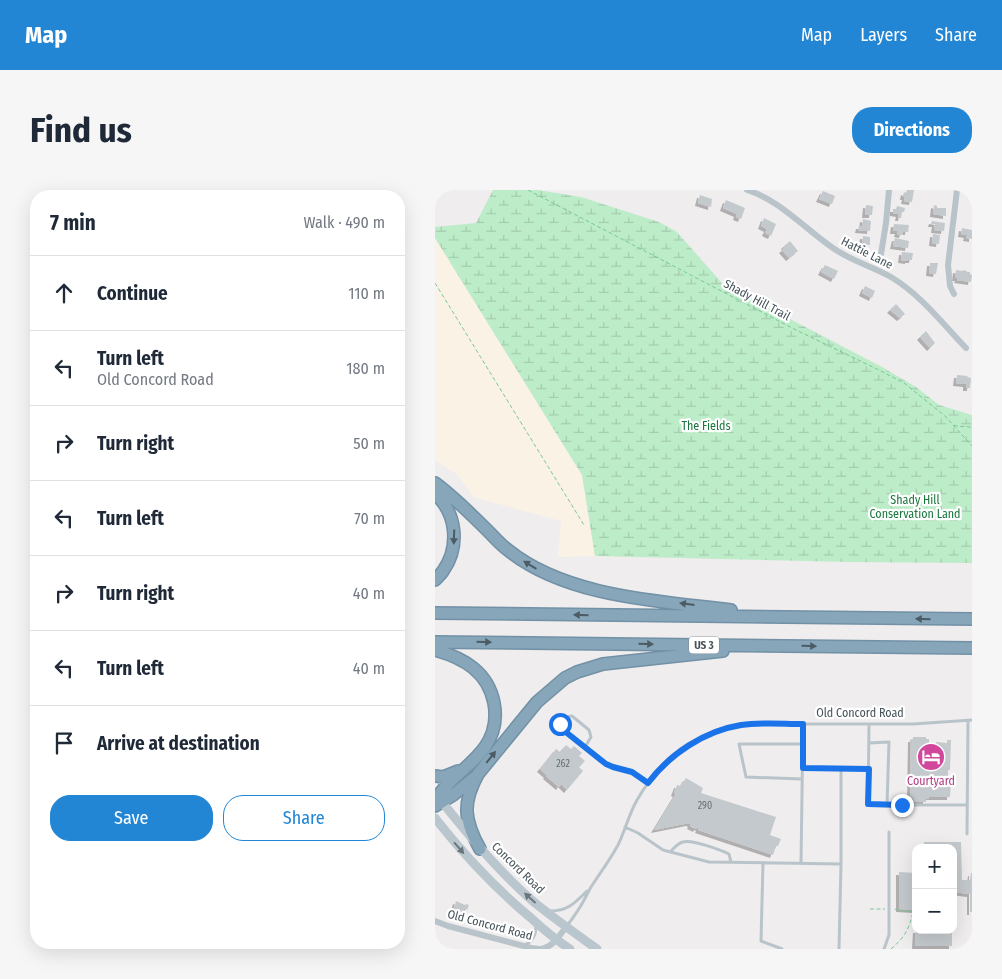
<!DOCTYPE html>
<meta charset="utf-8">
<style>
:root{--surface:#fff;--page:#f6f6f7;--text:#1f2937;--muted:#747a83;--line:#e0e1e3;--accent:#2286d5}
body{margin:0;font-family:"Fira Sans Condensed",sans-serif;background:var(--page);color:var(--text)}
.controls{position:absolute;right:15px;bottom:15px;display:grid;overflow:hidden;border-radius:10px;box-shadow:0 5px 20px #0002}
.controls button{width:45px;height:45px;display:grid;place-items:center;padding:0;border:0;border-bottom:1px solid var(--line);background:var(--surface);color:var(--text);font:25px sans-serif}
.stop{position:absolute;width:15px;height:15px;margin:-11px;border:4px solid #1a73e8;border-radius:50%;background:#fff}
.stop.end{background:#1a73e8;border-color:#fff;box-shadow:0 1px 5px #0008}
.list{margin:0;padding:0;list-style:none}
h2{display:flex;justify-content:space-between;align-items:center;height:65px;margin:0;padding:0 20px;font-size:21px}
h2 small{font-size:16px;font-weight:400;color:var(--muted)}
.list li{display:grid;grid-template-columns:32px 1fr auto;gap:15px;align-items:center;box-sizing:border-box;height:75px;padding:0 20px;border-top:1px solid var(--line)}
.list b{display:block;font-size:19px;white-space:nowrap}
.list p{margin:0;font-size:16px;white-space:nowrap;color:var(--muted)}
.list em{font-size:16px;font-style:normal;color:var(--muted)}
.actions{display:flex;gap:10px;padding:15px 20px}
.actions a{flex:1;padding:11px 0;border:1px solid var(--accent);border-radius:20px;text-align:center;font-size:18px;color:var(--accent)}
.actions .main{background:var(--accent);color:#fff}
.icon{flex:none;width:28px;height:28px;fill:none;stroke:currentColor;stroke-width:2;stroke-linecap:round;stroke-linejoin:round}
.map{position:relative;flex:none;width:537px;height:759px;overflow:hidden;border-radius:20px}
header{display:flex;align-items:center;gap:30px;box-sizing:border-box;height:70px;padding:0 25px;background:var(--accent);color:#fff}
header strong{font-size:24px}
nav{display:flex;gap:28px;margin-inline-start:auto;font-size:18px}
.intro{display:flex;align-items:center;justify-content:space-between;box-sizing:border-box;height:120px;padding:0 30px}
h1{margin:0;font-size:35px}
.button{padding:12px 22px;border-radius:20px;background:var(--accent);color:#fff;font-size:18px;font-weight:700}
main{display:flex;gap:30px;padding:0 30px}
aside{flex:1;background:var(--surface);border-radius:20px;box-shadow:0 5px 20px #0002}
.map>svg:first-child{display:block}
.commercial{fill:#fbf2e6}
.wetland{fill:url(#wetland-marsh)}
.building{fill:#c4c9cd;filter:url(#shadow)}
.lines{fill:none;stroke-linecap:round;stroke-linejoin:round}
.motorway-casing{stroke:#7291a6;stroke-width:14}
.path{stroke:#77c896;stroke-width:1;stroke-dasharray:4 2.5;stroke-linecap:butt}
.service{stroke:#b9c4ca;stroke-width:3}
.minor{stroke:#b9c4ca;stroke-width:6}
.secondary{stroke:#bac6ce;stroke-width:9}
.motorway{stroke:#87a6ba;stroke-width:11}
.oneway{fill:#4c5b64}
.oneway2{fill:#69767d}
.route{stroke:#1a73e8;stroke-width:6}
.labels{text-anchor:middle;dominant-baseline:central;stroke-width:4.5;stroke-linejoin:round;paint-order:stroke}
.number-label{font-size:10px;fill:#667077}
.shield{fill:#fff;stroke:#7e878c;stroke-width:1}
.shield-label{font-size:11px;font-weight:bold;fill:#46535a}
.street-label{font-size:12px;fill:#46535a;stroke:#fff}
.park-label{font-size:12px;fill:#1b773e;stroke:#fff}
.hotel-label{font-size:12px;fill:#b23c85;stroke:#fff}
</style>
<header>
<strong>Map</strong>
<nav><a>Map</a><a>Layers</a><a>Share</a></nav>
</header>
<div class="intro"><h1>Find us</h1><a class="button">Directions</a></div>
<main>
<aside>
<h2>7 min<small>Walk · 490 m</small></h2>
<ul class="list">
<li><svg class="icon" aria-label="ahead" viewBox="0 0 24 24"><path d="M12 20V5M6 11l6-6 6 6"/></svg><div><b>Continue</b></div><em>110 m</em></li>
<li><svg class="icon" aria-label="left" viewBox="0 0 24 24"><path d="M17 20v-9H6M10 6l-5 5 5 5"/></svg><div><b>Turn left</b><p>Old Concord Road</p></div><em>180 m</em></li>
<li><svg class="icon" aria-label="right" viewBox="0 0 24 24"><path d="M7 20v-9h11M14 6l5 5-5 5"/></svg><div><b>Turn right</b></div><em>50 m</em></li>
<li><svg class="icon" aria-label="left" viewBox="0 0 24 24"><path d="M17 20v-9H6M10 6l-5 5 5 5"/></svg><div><b>Turn left</b></div><em>70 m</em></li>
<li><svg class="icon" aria-label="right" viewBox="0 0 24 24"><path d="M7 20v-9h11M14 6l5 5-5 5"/></svg><div><b>Turn right</b></div><em>40 m</em></li>
<li><svg class="icon" aria-label="left" viewBox="0 0 24 24"><path d="M17 20v-9H6M10 6l-5 5 5 5"/></svg><div><b>Turn left</b></div><em>40 m</em></li>
<li><svg class="icon" aria-label="arrive" viewBox="0 0 24 24"><path d="M6 21V4h12l-3 4 3 4H6"/></svg><div><b>Arrive at destination</b></div></li>
</ul>
<div class="actions"><a class="main">Save</a><a>Share</a></div>
</aside>
<div class="map">
<svg width="537" height="759" viewBox="0 0 537 759">
<defs>
<pattern id="wetland-marsh" width="20" height="14" patternUnits="userSpaceOnUse" patternTransform="scale(1.25)"><rect width="20" height="14" fill="#bdecc9"/><path d="M1 5h8M5 5V1M11 12h8M15 12V8" fill="none" stroke="#a4ccaf"/></pattern>
<filter id="shadow"><feDropShadow dx="-3" dy="3" stdDeviation="0" flood-color="#0004"/></filter>
</defs>
<rect width="100%" height="100%" fill="#f0edee"/>
<path class="commercial" d="M0 48 147 285 160 366 123 367 126 331 38 307 23 285 0 270Z"/>
<path class="wetland" d="M58 0H103L146 7 224 32 242 42 287 93 304 99 330 116 447 177 481 197 504 215 537 225V373L415 372 160 366 147 285 0 48V37L41 33Z"/>
<path class="building" d="M472 0H479L477 12 469 11 470 7H468L469 2 471 3Z
M388 1 400 6 397 14 384 9Z
M265 5 277 9 276 17 263 13Z
M291 10 310 18 306 29 301 27 302 24 288 18Z
M431 15 438 16 437 25H430Z
M499 15 502 16V18H511V26L498 24Z
M462 16 470 18 469 22H467L466 28H463L464 24 458 23V19H461Z
M329 28 341 34 336 46 330 43 332 39 326 36Z
M428 29 436 31 435 41 423 40 424 36H427Z
M497 31 510 33 509 41 499 40 500 34H496Z
M459 34 474 35 473 42H468L467 45 462 44 463 41H458Z
M527 38 537 40V49L531 48 532 45 526 44Z
M498 44 505 45 504 54 497 53Z
M428 46 435 47V55L427 54Z
M460 48 474 51 473 58 458 56Z
M355 51 363 61 354 68 347 60 350 58 349 56Z
M467 62 478 63 477 70H473V71L466 70Z
M495 73H503L501 84 494 83Z
M390 75 403 81 399 89 386 82Z
M521 80 528 81V80L532 81V82H535V84L537 85 536 92 522 90 523 88H520Z
M430 96 440 101 437 108 427 103Z
M461 114 470 124 465 128 455 120Z
M491 141 500 153 495 158 485 147Z
M522 185 533 186 532 187 536 188 535 198H531V194L521 193Z
M478 547H491V549H494V553H501V552L512 553V550H516L515 580H513V588H516L515 607H493L494 609H491V612H478V608H475L476 549H478Z
M131 555 136 559 139 556 147 563 144 566 150 571 144 577 148 581 132 600 126 594 124 597 111 586 112 585 105 579 121 559 125 562Z
M251 588 268 598 266 603 341 627 335 645 346 649 343 656H341L338 665 263 640 264 638 262 637 261 639 255 636 256 634 254 633 219 640 241 604 239 603 242 595 246 596Z
M489 652H526L527 690H535L536 683H537V722H535V704L518 702V658H489Z
M464 682 481 683V720L464 719Z
M21 711 30 715 31 714 34 715 32 720 29 718 27 722 19 719Z
M481 740H517V756H480Z"/>
<g class="lines">
<defs>
<path id="motorway" d="M0 293C19 307 37 325 54 342 60 348 66 355 73 360 131 407 224 411 296 420
M0 304C22 323 25 357 8 381 6 384 3 387 0 390
M0 423 537 429
M0 452 537 458
M0 460C29 468 53 482 59 513 62 529 59 544 50 557 40 571 26 581 14 593 9 598 4 604 0 611
M0 586 8 587 23 581
M0 616 18 605 39 588
M45 659C29 630 27 613 43 584L102 512 130 488 142 482 168 474 288 461"/>
</defs>
<use href="#motorway" class="motorway-casing"/>
<path class="path" d="M93 0 361 140 444 180 469 193 510 226 537 256
M0 93 149 335
M519 235C525 238 532 235 537 238
M435 719H450
M456 759C470 747 474 739 478 722L459 719"/>
<path class="service" d="M434 534 433 615H532
M434 553 454 552 452 615
M150 557 156 547 154 540 137 526 131 527 125 534C128 542 164 570 173 575 179 578 186 579 193 581 200 583 207 588 213 593
M367 578H406V674L404 759
M406 578 433 579
M367 589 311 587 304 554H368
M190 637 203 643 228 660 274 672 406 674
M532 644 533 530
M235 662C239 658 243 653 248 652 256 649 286 660 294 664L296 672
M328 673 326 751 347 759
M366 673 368 534
M115 721C133 721 140 713 152 701
M132 736C136 730 141 724 145 717 149 711 152 704 156 697 165 683 175 670 183 655 190 641 194 624 202 610 225 569 268 538 315 534H478L537 530
M90 755C98 751 101 744 101 736
M449 759 454 745V642"/>
<path class="minor" d="M312 0C345 10 370 39 398 58 416 71 437 76 456 87 486 105 508 134 531 158
M446 64 451 33 454 0
M519 104 515 96 513 75 522 0
M0 731 13 736 96 758 104 759
M106 759C118 757 124 746 131 737"/>
<path class="secondary" d="M4 608C33 645 64 682 100 713 120 729 141 744 162 759
M0 628C29 665 60 698 96 728 108 739 121 750 135 759"/>
<use href="#motorway" class="motorway"/>
</g>
<defs><path id="oneway-solid" d="M-6-.8H1V-3.2L6.5 0L1 3.2V.8H-6Z" transform="scale(1.25)"/></defs>
<g class="oneway">
<use href="#oneway-solid" transform="translate(19 347) rotate(92)"/>
<use href="#oneway-solid" transform="translate(95 375) rotate(-149)"/>
<use href="#oneway-solid" transform="translate(252 414) rotate(-173)"/>
<use href="#oneway-solid" transform="translate(146 425) rotate(-179)"/>
<use href="#oneway-solid" transform="translate(488 429) rotate(-179)"/>
<use href="#oneway-solid" transform="translate(49 452) rotate(1)"/>
<use href="#oneway-solid" transform="translate(211 454) rotate(1)"/>
<use href="#oneway-solid" transform="translate(374 456) rotate(1)"/>
<use href="#oneway-solid" transform="translate(56 567) rotate(-51)"/>
</g>
<g class="oneway2">
<use href="#oneway-solid" transform="translate(24 658) rotate(49)"/>
<use href="#oneway-solid" transform="translate(95 708) rotate(-138)"/>
</g>
<g class="lines">
<path class="route" d="M125 534 127 539 171 574 178 577 197 582 213 593C235 564 269 541 306 535 326 532 348 534 368 534V578L434 579 433 614 467 615"/>
</g>
<defs>
<symbol id="hotel-disc" viewBox="-11 -11 22 22"><circle r="9.5" fill="#d1479c" stroke="#fff"/><path d="M-6-4.5h1.5V1H6V5H4.5V3h-9V5H-6ZM-4 0a1.8 1.8 0 1 1 3.6 0ZM.5 0V-2.5h3Q6-2.5 6 0Z" fill="#fff"/></symbol>
</defs>
<g fill-rule="evenodd">
<use href="#hotel-disc" x="480" y="551" width="32" height="32"/>
</g>
<g class="labels">
<g class="number-label">
<text x="128" y="574">262</text>
<text x="270" y="616">290</text>
</g>
<rect class="shield" x="254" y="446.5" width="30" height="17" rx="4"/>
<g class="shield-label">
<text x="269" y="455">US 3</text>
</g>
<g class="street-label">
<text transform="translate(432 63) rotate(27)">Hattie Lane</text>
<text transform="translate(322 110) rotate(28)">Shady Hill Trail</text>
<text x="425" y="523">Old Concord Road</text>
<text transform="translate(83 678) rotate(44)">Concord Road</text>
<text transform="translate(55 735) rotate(15)">Old Concord Road</text>
</g>
<g class="park-label">
<text x="271" y="236">The Fields</text>
<text x="480" y="310">Shady Hill<tspan x="480" dy="14">Conservation Land</tspan></text>
</g>
<g class="hotel-label">
<text x="496" y="591">Courtyard</text>
</g>
</g>
</svg>
<div class="controls">
<button>+</button>
<button>−</button>
</div>
<div class="stop" style="left:125px;top:534px"></div>
<div class="stop end" style="left:467px;top:615px"></div>
</div>
</main>
